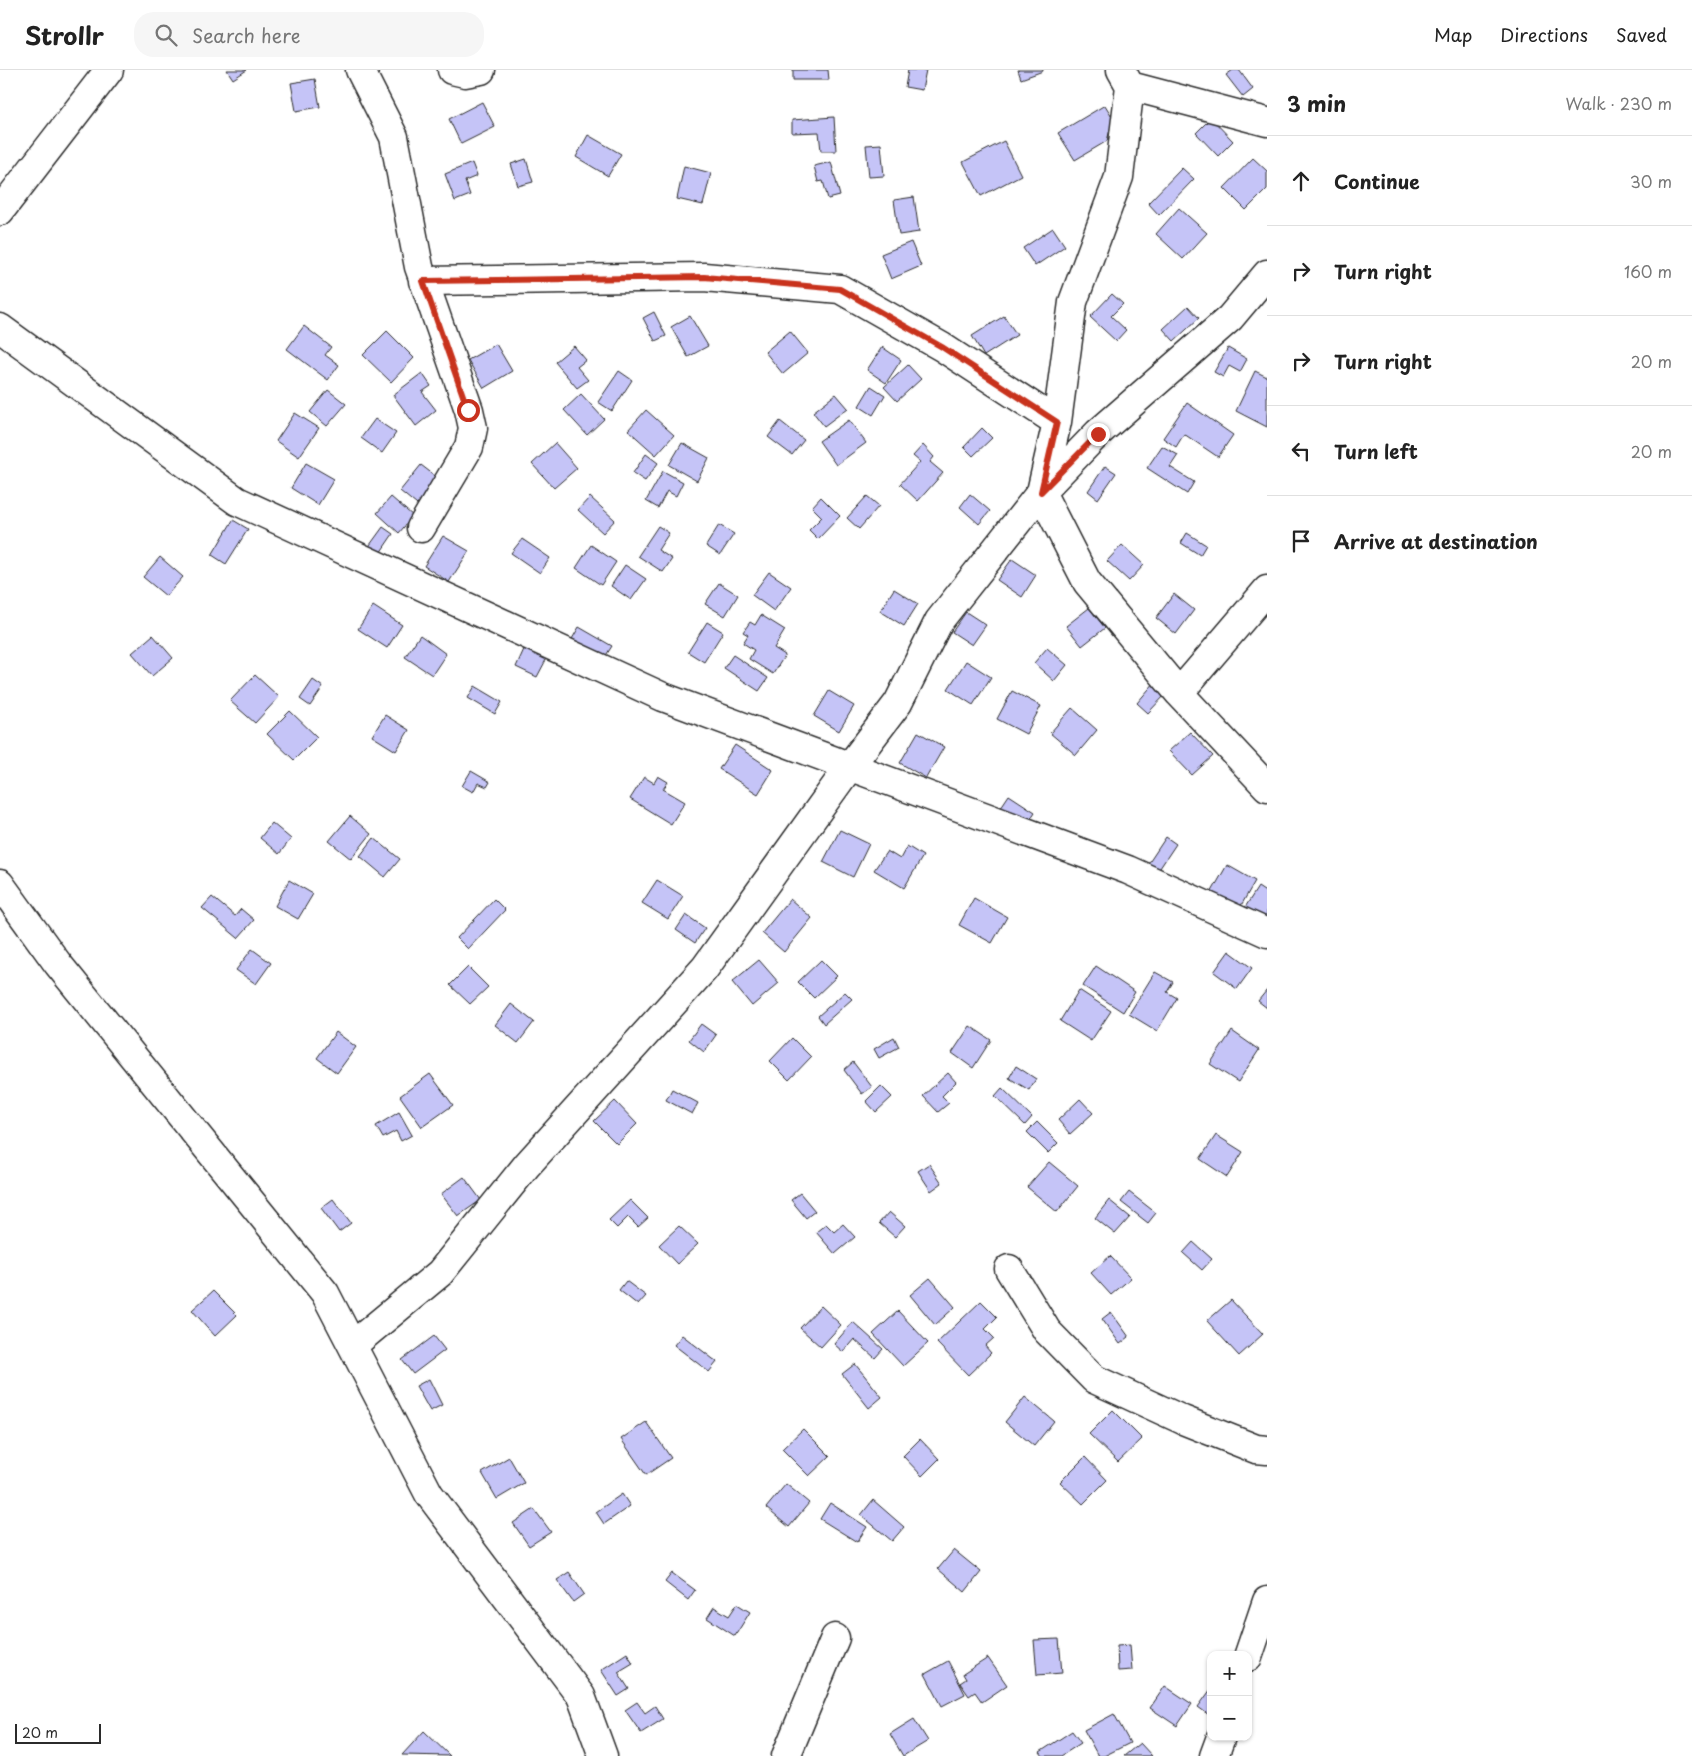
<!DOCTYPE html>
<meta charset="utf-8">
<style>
:root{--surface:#fff;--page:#f6f6f6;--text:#222;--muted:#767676;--line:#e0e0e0}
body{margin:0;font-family:"Playpen Sans",sans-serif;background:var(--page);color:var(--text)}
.controls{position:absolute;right:15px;bottom:15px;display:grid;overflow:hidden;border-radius:10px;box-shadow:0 1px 4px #0004}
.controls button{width:45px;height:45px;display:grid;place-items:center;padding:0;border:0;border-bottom:1px solid var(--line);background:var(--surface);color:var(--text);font:25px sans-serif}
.scale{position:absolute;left:15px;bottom:12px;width:86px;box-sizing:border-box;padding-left:5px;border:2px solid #2b2b2b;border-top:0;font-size:14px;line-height:18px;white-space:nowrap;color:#2b2b2b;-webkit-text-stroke:4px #fff;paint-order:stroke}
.stop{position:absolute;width:15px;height:15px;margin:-11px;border:4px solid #c8321e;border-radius:50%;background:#fff}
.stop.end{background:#c8321e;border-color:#fff;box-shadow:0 1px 5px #0008}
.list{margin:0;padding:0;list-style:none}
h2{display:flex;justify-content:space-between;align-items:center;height:65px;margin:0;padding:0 20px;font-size:21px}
h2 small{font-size:16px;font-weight:400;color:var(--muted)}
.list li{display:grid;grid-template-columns:32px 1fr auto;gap:15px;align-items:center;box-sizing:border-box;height:90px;padding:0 20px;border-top:1px solid var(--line)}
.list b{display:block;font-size:19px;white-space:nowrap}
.list em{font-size:16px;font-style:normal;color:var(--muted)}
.icon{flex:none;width:28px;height:28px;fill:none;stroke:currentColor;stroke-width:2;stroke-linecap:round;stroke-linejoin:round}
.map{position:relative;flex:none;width:1267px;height:1686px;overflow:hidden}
header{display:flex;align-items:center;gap:30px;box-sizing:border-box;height:70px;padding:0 25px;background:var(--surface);border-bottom:1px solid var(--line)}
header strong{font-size:24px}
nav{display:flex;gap:28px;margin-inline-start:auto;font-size:18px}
.search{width:350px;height:45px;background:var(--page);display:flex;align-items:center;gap:12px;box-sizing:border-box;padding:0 18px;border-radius:20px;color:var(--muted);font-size:19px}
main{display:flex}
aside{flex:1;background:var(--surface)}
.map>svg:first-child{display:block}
.building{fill:#c5c4f7;stroke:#2b2b2b}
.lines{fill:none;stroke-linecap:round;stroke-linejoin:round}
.minor-casing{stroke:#2b2b2b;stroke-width:31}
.minor{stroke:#fff;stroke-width:28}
.route{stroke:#c8321e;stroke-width:6}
</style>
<header>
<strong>Strollr</strong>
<div class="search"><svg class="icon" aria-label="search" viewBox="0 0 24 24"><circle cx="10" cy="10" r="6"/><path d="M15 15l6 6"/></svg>Search here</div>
<nav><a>Map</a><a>Directions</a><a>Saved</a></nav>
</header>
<main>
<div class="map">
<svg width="1267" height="1686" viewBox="0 0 1267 1686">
<rect width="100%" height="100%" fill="#fff"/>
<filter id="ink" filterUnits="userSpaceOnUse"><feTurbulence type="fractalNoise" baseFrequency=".02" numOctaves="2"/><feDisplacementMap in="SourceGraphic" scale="10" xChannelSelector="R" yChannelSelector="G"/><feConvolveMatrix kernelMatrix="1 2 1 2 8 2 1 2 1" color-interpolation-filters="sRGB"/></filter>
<g filter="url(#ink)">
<path class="building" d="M227 0H247L233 9Z
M793 0H828L829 10H793Z
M908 0H926L922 20 905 17Z
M1018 0H1043V1L1021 9Z
M1233 0H1239L1253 19 1243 27 1226 5Z
M315 9 320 37 296 41 291 13Z
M482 32 495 57 461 74 449 49Z
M1105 35 1113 48 1107 71 1075 90 1058 63Z
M834 47 836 81H821L819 62 792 63V50Z
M1211 48 1233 71 1218 86 1196 63Z
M588 65 621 84 608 106 576 87Z
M1004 71 1021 105 981 126 963 92Z
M881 74 884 106 869 107 866 75Z
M1253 88 1267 101V119L1246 140 1224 118Z
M526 89 533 112 518 116 511 94Z
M831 92 840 126 828 129 823 111 818 112 814 96Z
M472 93 477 106 465 111 470 125 455 131 445 104Z
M684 96 711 103 703 135 677 129Z
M1182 98 1194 109 1159 145 1148 133Z
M914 127 919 162 899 165 894 130Z
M1179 138 1207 163 1183 189 1156 164Z
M1053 158 1065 176 1035 196 1023 178Z
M911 172 921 196 891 209 881 184Z
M1112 224 1123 234 1111 246 1126 260 1116 271 1090 247Z
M1188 236 1199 248 1174 271 1163 259Z
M654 242 666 266 655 271 643 248Z
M690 246 708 276 688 287 671 257Z
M1004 246 1017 265 984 286 972 266Z
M304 256 331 277 325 285 339 295 328 310 287 279Z
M387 261 414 288 391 312 363 285Z
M790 261 808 283 783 304 765 282Z
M496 274 512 301 484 318 468 290Z
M574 276 586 290 577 297 588 310 577 318 555 292Z
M882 277 901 290 886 313 867 300Z
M1228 278 1247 289 1240 302 1229 296 1223 307 1214 302Z
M908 295 921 309 897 331 884 317Z
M619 301 632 310 612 341 598 332Z
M1255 301 1267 307V357L1236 341Z
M422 303 431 316 422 322 436 340 416 356 393 325Z
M871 316 885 325 873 345 859 336Z
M328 320 346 334 327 356 310 342Z
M581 324 604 349 587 365 564 340Z
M836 324 848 338 824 356 813 342Z
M1187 333 1233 365 1218 387 1184 364 1176 377 1163 368Z
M646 340 674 365 656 385 628 360Z
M295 343 319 358 299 387 276 371Z
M375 349 396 363 382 383 361 368Z
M849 350 866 373 836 395 819 371Z
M780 351 804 370 792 385 768 367Z
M982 358 992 368 973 386 964 377Z
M555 373 577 398 554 418 532 394Z
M682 373 709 388 697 411 669 395Z
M923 375 934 387 930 392 943 403 918 431 900 414 920 392 913 386Z
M1162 376 1178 385 1170 397 1194 412 1187 424 1147 398Z
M646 384 658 393 645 411 633 403Z
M306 393 334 409 318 435 291 418Z
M421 395 443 412 422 439 400 421Z
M1105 396 1116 403 1098 429 1088 421Z
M663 401 683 412 676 426 667 421 658 438 646 431Z
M970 424 990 441 979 454 960 437Z
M867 426 879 436 859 459 847 448Z
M391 427 413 446 399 463 377 443Z
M590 427 615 450 603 463 578 440Z
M821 427 840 446 818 469 809 460 822 447 812 437Z
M233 450 248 459 226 494 212 485Z
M719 455 734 464 720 485 706 476Z
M658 456 669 463 658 480 672 489 663 502 638 486Z
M383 457 393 464 378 486 367 479Z
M1187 463 1206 475 1200 485 1181 473Z
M443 466 469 481 449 512 424 496Z
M522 469 550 488 540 503 511 483Z
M591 475 616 492 601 515 576 498Z
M1122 475 1144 495 1129 511 1107 491Z
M160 487 183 507 166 526 143 507Z
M1012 489 1036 505 1022 527 997 510Z
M625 495 646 509 631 530 611 516Z
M769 502 791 517 774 541 752 525Z
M719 513 738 525 725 546 705 534Z
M894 519 918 534 904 556 880 541Z
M1174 524 1194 540 1176 564 1156 548Z
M373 536 402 555 387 578 358 559Z
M1089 538 1105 558 1082 576 1066 556Z
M966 542 986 555 972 575 952 562Z
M761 545 785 560 774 578 785 585 773 604 749 589 754 580 743 573 748 565 743 562 750 552 755 555Z
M707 552 723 562 704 592 688 582Z
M579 557 612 576 605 587 572 569Z
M153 565 173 588 152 606 132 583Z
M420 565 446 584 432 605 405 587Z
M525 577 547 588 537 607 516 597Z
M1047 578 1067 595 1054 611 1034 593Z
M733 585 768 608 759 621 724 598Z
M966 591 991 607 973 635 948 619Z
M255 605 279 627 255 653 230 631Z
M313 610 323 617 310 636 300 629Z
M1155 612 1167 623 1148 643 1137 633Z
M475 616 502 632 495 644 468 628Z
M829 621 854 636 839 661 814 646Z
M1012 621 1041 636 1026 664 997 649Z
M1072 638 1097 660 1076 685 1050 663Z
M290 641 317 667 294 690 267 664Z
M385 645 409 660 396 681 372 666Z
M918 662 944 677 926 708 900 693Z
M1190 662 1213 686 1192 705 1169 681Z
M735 675 773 700 758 724 719 699Z
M471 701 490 712 487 717 478 713 473 722 462 716Z
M658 706 668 712 663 719 685 732 671 754 630 729 644 707 654 713Z
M1009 725 1035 742 1027 754 1001 737Z
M350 746 371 764 351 789 329 771Z
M272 753 291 769 279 784 260 768Z
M840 760 869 774 853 807 823 792Z
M1166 767 1176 774 1158 801 1148 794Z
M374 768 400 789 385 807 360 786Z
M907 776 923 786 904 818 874 800 887 781 900 789Z
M1227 795 1255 811 1238 841 1210 825Z
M289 810 313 824 298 849 275 836Z
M657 810 683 826 668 849 642 833Z
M1258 817 1267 823V853L1244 839Z
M212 827 235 846 241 839 254 850 238 868 202 838Z
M974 828 1007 847 992 873 959 855Z
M494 829 505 840 468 879 457 868Z
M790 829 812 848 784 882 762 863Z
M686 845 705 858 695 873 676 860Z
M252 879 271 893 256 914 236 900Z
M1229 881 1252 898 1237 919 1214 902Z
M759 890 779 913 752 936 732 912Z
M821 890 837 906 814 928 798 912Z
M1096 896 1135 922 1123 942 1083 916Z
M468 897 488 917 470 934 450 915Z
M1155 902 1173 912 1167 922 1177 928 1157 961 1129 944Z
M1079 920 1111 941 1091 971 1060 951Z
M1267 920V938L1258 931Z
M845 922 852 929 824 954 818 946Z
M511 934 534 952 518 973 495 955Z
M701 954 716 965 704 982 689 970Z
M970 956 991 970 973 998 952 983Z
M1232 961 1259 980 1238 1012 1210 994Z
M336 962 356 977 337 1003 317 988Z
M894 967 899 977 879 988 874 979Z
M792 968 811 987 789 1010 770 991Z
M853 992 872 1017 862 1024 844 1000Z
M1016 996 1036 1009 1029 1020 1009 1008Z
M948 1003 956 1012 942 1026 949 1033 938 1042 923 1026Z
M430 1004 453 1035 422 1057 400 1026Z
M881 1016 892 1027 876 1042 866 1031Z
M1002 1018 1032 1047 1025 1055 995 1026Z
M672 1019 698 1033 692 1044 666 1030Z
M1080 1029 1093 1043 1070 1064 1058 1050Z
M615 1031 637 1054 617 1074 594 1051Z
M399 1042 412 1065 401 1071 396 1061 383 1068 376 1056Z
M1037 1052 1058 1073 1048 1083 1027 1062Z
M1216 1065 1243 1082 1227 1107 1200 1089Z
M1049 1092 1078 1116 1057 1142 1027 1117Z
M929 1094 942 1113 931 1121 918 1101Z
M464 1107 481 1130 458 1146 441 1124Z
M1129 1122 1156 1143 1148 1153 1121 1132Z
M800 1123 815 1141 806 1148 791 1130Z
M333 1129 351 1153 339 1162 321 1138Z
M630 1130 648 1148 638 1157 628 1147 617 1158 609 1150Z
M1109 1130 1130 1147 1115 1164 1095 1148Z
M889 1142 905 1156 895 1167 879 1153Z
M826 1154 834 1162 843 1154 855 1167 835 1184 816 1162Z
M679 1156 698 1174 677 1194 659 1175Z
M1193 1172 1212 1189 1202 1200 1183 1183Z
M1110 1186 1131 1208 1111 1225 1091 1203Z
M930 1208 955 1237 935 1255 910 1225Z
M626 1211 646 1226 638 1235 619 1220Z
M213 1221 237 1245 215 1266 192 1240Z
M1231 1230 1263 1264 1239 1286 1207 1251Z
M981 1231 997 1247 985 1259 994 1268 985 1276 991 1283 968 1305 937 1273Z
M821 1236 841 1255 821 1277 800 1258Z
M898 1241 928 1273 903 1296 873 1264Z
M1111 1242 1129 1267 1120 1274 1102 1249Z
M853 1252 883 1279 875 1288 854 1269 843 1282 834 1274Z
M682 1265 717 1292 709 1302 674 1275Z
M434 1266 445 1280 413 1304 402 1290Z
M855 1294 882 1327 869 1338 842 1304Z
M429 1309 442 1335 430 1341 416 1316Z
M1025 1327 1054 1351 1034 1376 1005 1352Z
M1113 1340 1142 1369 1118 1392 1089 1364Z
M646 1352 671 1388 646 1405 621 1369Z
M803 1359 830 1386 809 1406 782 1379Z
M920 1369 939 1389 922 1406 903 1386Z
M509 1387 524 1413 497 1429 482 1403Z
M1085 1387 1107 1410 1083 1434 1060 1412Z
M786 1414 809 1433 789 1457 766 1438Z
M622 1424 630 1436 604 1454 596 1442Z
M873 1430 904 1457 892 1471 861 1445Z
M830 1433 867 1457 857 1472 820 1449Z
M534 1439 551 1462 529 1476 513 1453Z
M954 1480 981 1502 965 1522 938 1499Z
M569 1502 584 1524 573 1532 557 1510Z
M672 1503 695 1520 688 1530 665 1512Z
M737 1534 750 1542 735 1566 707 1548 714 1537 729 1546Z
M1059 1569 1062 1603 1037 1605 1034 1570Z
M1130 1575 1132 1600 1118 1601 1117 1576Z
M627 1583 633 1593 618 1602 629 1619 618 1626 601 1600Z
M988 1588 1007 1615 982 1632 975 1622 969 1626 960 1613 966 1609 963 1604Z
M948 1591 965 1624 942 1636 925 1604Z
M1165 1616 1192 1634 1177 1656 1150 1638Z
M1211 1619V1642L1209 1645 1198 1637Z
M637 1632 645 1643 655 1636 663 1649 641 1663 625 1640Z
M1114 1644 1130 1673 1104 1686H1098L1084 1660Z
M914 1649 928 1671 903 1686 890 1664Z
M424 1661 450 1686 402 1685Z
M1072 1661 1081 1673 1061 1686H1043L1040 1682Z
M1140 1673 1152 1686H1124Z"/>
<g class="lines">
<defs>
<path id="minor" d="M360 0 394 67 419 197 469 340 473 358 469 377 421 458
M452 0 465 3 481 0
M1121 0 1130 16 1119 107 1073 232 1057 352 1041 422 1087 512 1179 623 1267 717
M1130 16 1267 52
M0 141 109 0
M423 211 704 207 840 219 942 277 1057 352
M0 258 237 431 663 627 1128 800 1267 863
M1179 623 1267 520
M0 814 58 894 325 1223 429 1424 581 1626 603 1686
M1009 1199 1047 1261 1094 1309 1183 1350 1256 1379 1267 1380
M353 1275 440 1203 527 1095 705 898 850 696 898 633 939 551 1041 422 1098 363 1230 248 1267 204
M1248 1587 1267 1531
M786 1686 835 1568
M1214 1686 1221 1667"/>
</defs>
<use href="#minor" class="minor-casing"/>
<use href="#minor" class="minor"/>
</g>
</g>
<g class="lines" filter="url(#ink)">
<path class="route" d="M468 340 423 211 704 207 840 219 942 277 1057 352 1041 422 1098 364"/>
</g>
</svg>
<div class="controls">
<button>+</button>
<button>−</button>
</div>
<div class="scale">20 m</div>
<div class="stop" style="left:468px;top:340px"></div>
<div class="stop end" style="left:1098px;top:364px"></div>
</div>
<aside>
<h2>3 min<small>Walk · 230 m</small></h2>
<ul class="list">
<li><svg class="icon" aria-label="ahead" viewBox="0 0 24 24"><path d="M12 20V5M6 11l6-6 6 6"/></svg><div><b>Continue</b></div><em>30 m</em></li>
<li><svg class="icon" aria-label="right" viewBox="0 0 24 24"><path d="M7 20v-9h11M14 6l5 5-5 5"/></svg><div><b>Turn right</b></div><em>160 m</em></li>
<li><svg class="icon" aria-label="right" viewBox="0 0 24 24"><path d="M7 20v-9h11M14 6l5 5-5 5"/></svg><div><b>Turn right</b></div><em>20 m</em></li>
<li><svg class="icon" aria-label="left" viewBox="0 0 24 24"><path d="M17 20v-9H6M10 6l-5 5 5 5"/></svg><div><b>Turn left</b></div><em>20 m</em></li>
<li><svg class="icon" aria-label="arrive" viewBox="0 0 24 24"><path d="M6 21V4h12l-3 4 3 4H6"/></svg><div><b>Arrive at destination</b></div></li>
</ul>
</aside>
</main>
